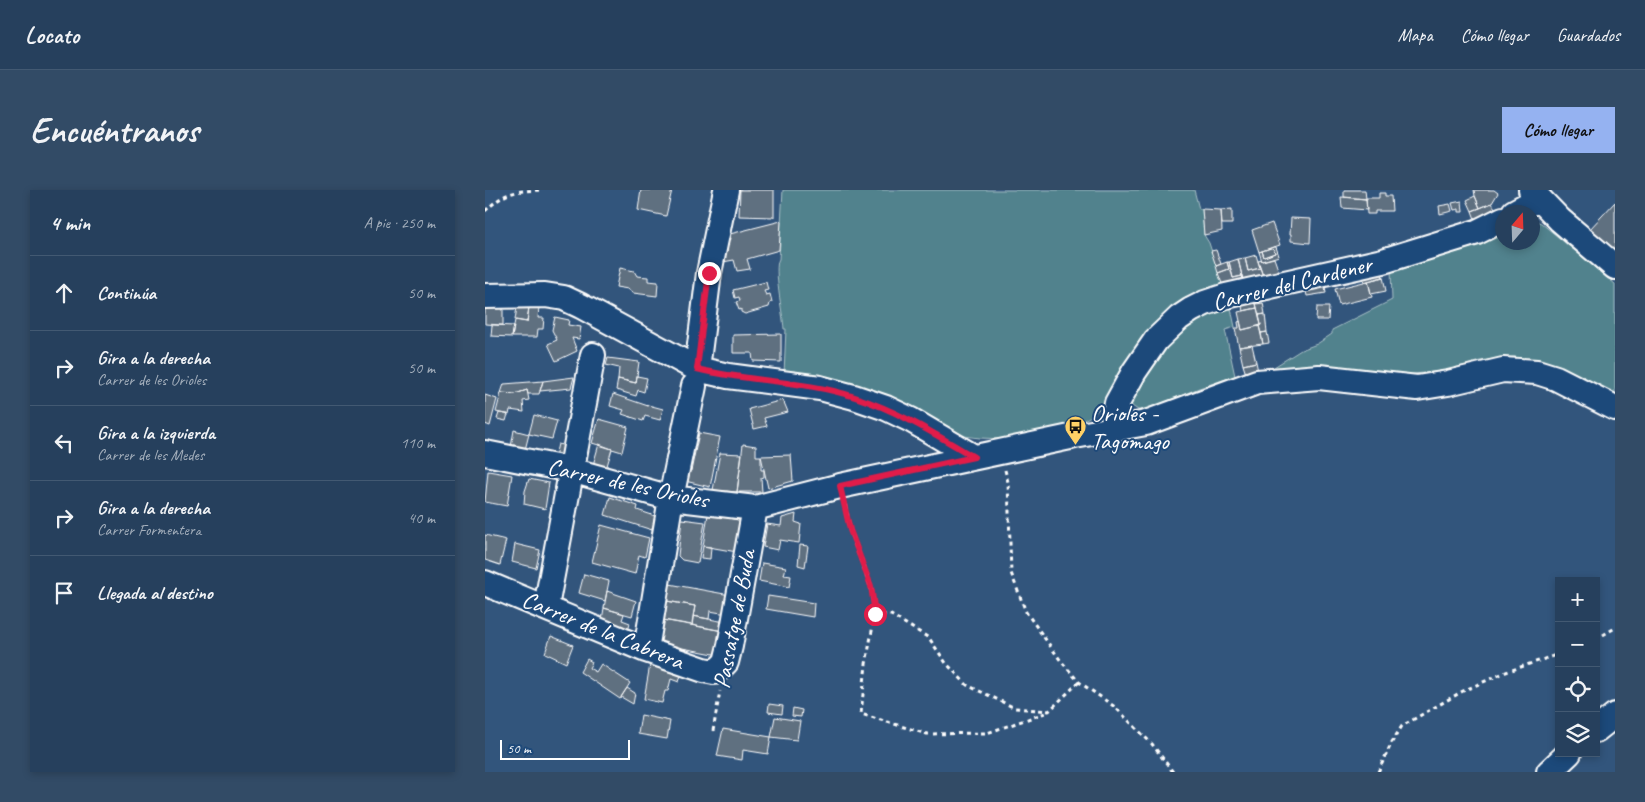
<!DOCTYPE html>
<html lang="es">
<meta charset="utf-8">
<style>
:root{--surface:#26405d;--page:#324b66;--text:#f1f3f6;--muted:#a4afbc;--line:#425972;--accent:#95b2f1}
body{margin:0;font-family:Caveat,sans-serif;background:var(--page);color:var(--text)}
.controls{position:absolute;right:15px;bottom:15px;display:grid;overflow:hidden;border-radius:0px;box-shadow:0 2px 8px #0003}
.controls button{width:45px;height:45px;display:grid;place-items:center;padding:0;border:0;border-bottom:1px solid var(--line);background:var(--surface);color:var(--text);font:25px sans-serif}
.compass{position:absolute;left:1010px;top:15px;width:45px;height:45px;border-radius:50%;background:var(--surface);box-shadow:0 2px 8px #0003;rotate:19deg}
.scale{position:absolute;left:15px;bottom:12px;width:130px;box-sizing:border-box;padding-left:5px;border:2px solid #fff;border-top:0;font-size:14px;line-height:18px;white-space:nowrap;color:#fff;-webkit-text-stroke:4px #1f4a7a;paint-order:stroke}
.stop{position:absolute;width:15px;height:15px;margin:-11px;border:4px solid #e11d48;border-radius:50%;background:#fff}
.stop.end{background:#e11d48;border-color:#fff;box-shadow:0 1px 5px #0008}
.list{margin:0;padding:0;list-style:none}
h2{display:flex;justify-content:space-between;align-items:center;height:65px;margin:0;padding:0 20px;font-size:21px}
h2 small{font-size:16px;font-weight:400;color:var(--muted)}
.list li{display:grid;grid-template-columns:32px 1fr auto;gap:15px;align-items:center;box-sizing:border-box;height:75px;padding:0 20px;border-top:1px solid var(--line)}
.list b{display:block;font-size:19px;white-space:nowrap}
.list p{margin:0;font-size:16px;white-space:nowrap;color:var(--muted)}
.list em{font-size:16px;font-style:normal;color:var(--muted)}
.icon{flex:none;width:28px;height:28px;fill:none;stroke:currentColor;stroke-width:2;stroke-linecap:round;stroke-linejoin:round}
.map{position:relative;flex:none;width:1130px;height:582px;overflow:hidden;border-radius:0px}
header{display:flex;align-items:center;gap:30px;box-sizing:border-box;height:70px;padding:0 25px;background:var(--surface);border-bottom:1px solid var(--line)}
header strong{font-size:24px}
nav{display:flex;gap:28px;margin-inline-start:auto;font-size:18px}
.intro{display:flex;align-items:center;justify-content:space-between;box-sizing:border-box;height:120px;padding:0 30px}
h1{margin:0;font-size:35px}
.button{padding:12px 22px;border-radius:0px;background:var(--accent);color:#111;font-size:18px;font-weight:700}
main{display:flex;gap:30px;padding:0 30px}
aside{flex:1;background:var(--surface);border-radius:0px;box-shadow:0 2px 8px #0003}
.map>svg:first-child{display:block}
.green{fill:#51828d;stroke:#a8c0c6}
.building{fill:#5f7080;stroke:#fff}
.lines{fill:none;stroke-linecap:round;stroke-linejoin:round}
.minor-casing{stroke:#fff;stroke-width:28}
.path{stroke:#fff;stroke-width:3;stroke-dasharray:4 4;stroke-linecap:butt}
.minor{stroke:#1f4a7a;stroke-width:24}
.route{stroke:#e11d48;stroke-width:6}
.labels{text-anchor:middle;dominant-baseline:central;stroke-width:4;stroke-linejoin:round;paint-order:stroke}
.street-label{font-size:24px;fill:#fff;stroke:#1f4a7a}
.poi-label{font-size:24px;fill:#fff;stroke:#1f4a7a;text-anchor:start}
</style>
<header>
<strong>Locato</strong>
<nav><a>Mapa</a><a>Cómo llegar</a><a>Guardados</a></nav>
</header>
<div class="intro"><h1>Encuéntranos</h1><a class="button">Cómo llegar</a></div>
<main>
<aside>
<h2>4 min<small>A pie · 250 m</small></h2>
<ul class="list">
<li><svg class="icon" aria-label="ahead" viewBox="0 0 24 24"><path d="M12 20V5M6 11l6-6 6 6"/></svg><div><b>Continúa</b></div><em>50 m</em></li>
<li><svg class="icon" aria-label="right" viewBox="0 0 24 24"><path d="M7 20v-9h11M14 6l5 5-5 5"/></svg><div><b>Gira a la derecha</b><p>Carrer de les Orioles</p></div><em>50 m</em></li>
<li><svg class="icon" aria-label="left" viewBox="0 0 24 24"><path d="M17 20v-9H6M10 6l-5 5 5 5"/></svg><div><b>Gira a la izquierda</b><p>Carrer de les Medes</p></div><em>110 m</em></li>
<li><svg class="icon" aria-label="right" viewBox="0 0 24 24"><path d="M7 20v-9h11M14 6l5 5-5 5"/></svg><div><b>Gira a la derecha</b><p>Carrer Formentera</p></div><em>40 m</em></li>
<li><svg class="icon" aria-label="arrive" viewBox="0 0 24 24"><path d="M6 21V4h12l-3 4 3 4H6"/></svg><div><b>Llegada al destino</b></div></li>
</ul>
</aside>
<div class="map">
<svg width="1130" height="582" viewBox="0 0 1130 582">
<rect width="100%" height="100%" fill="#32557c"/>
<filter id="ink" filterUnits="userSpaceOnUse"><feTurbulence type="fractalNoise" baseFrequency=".02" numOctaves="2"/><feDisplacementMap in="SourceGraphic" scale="10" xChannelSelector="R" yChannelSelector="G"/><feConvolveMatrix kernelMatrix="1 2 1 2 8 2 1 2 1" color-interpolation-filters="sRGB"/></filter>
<g filter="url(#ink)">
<path class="green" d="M298 0H709L714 19H717L719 45 724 53 739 99 622 210C613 221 604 229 590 234L519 249 495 248 479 246 299 184 301 139H299C298 124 288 78 294 69Z
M1048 30 1056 33 1130 94V204L1069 175 1029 167 995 171 959 181 918 185 790 179 789 177 816 160 832 154 847 144V140L907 110 906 78 1017 39 1018 52H1048Z
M745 114 750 137 740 140 750 186 714 198 666 218 653 220 647 216 645 210 675 160 697 137Z"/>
<path class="building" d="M156 0H187L181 26 153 20Z
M255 0H289V27L254 26Z
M859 0H880L881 9 859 7Z
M989 0H1009L1013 3 1007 13 995 18 990 6Z
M894 3H900V6H906L907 21H890V24H882L881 8H894Z
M990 6 995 18 987 21 982 10Z
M856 7 881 9 882 20 857 18Z
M977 11 978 22H974V19L969 20 967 13Z
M1130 12V60L1104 40Z
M1007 13 1011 20 990 29 987 21Z
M965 14 967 21 955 24 954 16Z
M717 19 736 20 737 41 719 45Z
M747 19V34H737L736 20Z
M806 28 826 29 825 53 806 51V44H805Z
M296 31 294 60 262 69 265 79 252 81 249 70 232 73 237 46Z
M787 33 795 55 774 62 767 40Z
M788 57 790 63 779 67 777 61Z
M788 57H791L794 66 777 71 774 62 777 61 779 67 790 63Z
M731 60 736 74 731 76 726 61Z
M771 65 775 78 763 81 760 68Z
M760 68 763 81 775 78 779 89 759 94 753 69Z
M789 68 795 85 779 89 773 71 777 70V71Z
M753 69 757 86 748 88 744 72Z
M742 72H744L748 88 757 86 759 94 739 99 733 83 744 79Z
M742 72 744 79 733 83 731 76Z
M135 78 149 81 152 86 163 87V91L173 92 172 106 148 103 143 99 131 97Z
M896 80 898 87 879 92 877 84Z
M898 87 901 101 886 104 883 91Z
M883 91 887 107 854 115 850 99Z
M281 92 283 100 279 101 281 105 285 104 287 112 285 113 284 117 260 124 256 122V119L254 120 251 112 255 111 254 107 250 108 248 100Z
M839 93 841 103 822 106 820 96Z
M770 108 772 118 758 121 756 111Z
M778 113 780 124 774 125 771 114Z
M0 116H18V135L0 134Z
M32 117H44L42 132 30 130Z
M44 117H54L53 128H59L58 139H53L52 147H27L30 130 42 132Z
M832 117H844L843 130H831Z
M772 118 776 135 757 140 753 122Z
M780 124 782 142 776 143 774 136 776 135 774 125Z
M70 127 84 130 83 135 96 137 94 149 87 148 92 161 71 171 63 154 72 150 67 140Z
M755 131 757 140 774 136 778 154 754 157 750 138H754L753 132Z
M7 135 29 136 27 147 6 146Z
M782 142 784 153 778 154 776 143Z
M296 144V172L268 171 267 163H248V145Z
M767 155 771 172 758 175 754 157Z
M123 168 154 172 151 193 133 189 134 178 121 175Z
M771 172 773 181 761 184 758 175Z
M152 186 162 188 159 202 153 200 151 206 131 200 133 189 151 193Z
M89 187 86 198 55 201 58 191Z
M58 191 54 204H43L42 200 30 204 16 203 19 194Z
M42 200 44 210 38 211 39 222 25 220 24 225 11 222 16 203 30 204Z
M128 204 163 216V215L178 219 175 230 160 226 158 231 137 224 139 220 125 216Z
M0 205 12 209 5 236 0 234Z
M298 210 303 222 279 228 282 236 269 239 264 219Z
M14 223 23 224 21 231 12 229Z
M49 225 72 231 67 249 44 244Z
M114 229 143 237 137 262 107 253Z
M29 240 44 244 40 260 26 257Z
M214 243 235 247 225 297 200 291 202 280 206 281Z
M73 254 81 256 79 269 70 266Z
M114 254 127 259 121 279 108 275Z
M258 254 271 256V266H276V280H279V287L276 288 277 302H252Z
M235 263 257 264 252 302 228 300Z
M306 265 308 291 283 298 276 266Z
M3 281 27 285 22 316 0 312Z
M44 289 64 293 60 319 39 314 40 301Z
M125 307 153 316 152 320 170 326 167 340 120 325Z
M223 324 258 331 252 362 218 356Z
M311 324 310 332 316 334 314 353 295 350 293 360 278 357 282 334 296 336 297 328Z
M197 329 220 332 213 373 197 370 193 366Z
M116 335 164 348 160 367 154 365 150 384 107 372Z
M0 345 21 350 15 375 0 370Z
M30 354 55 360 51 378 27 372Z
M315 355 323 356 320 377 313 375Z
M218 356 226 357 225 369 216 368Z
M277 373 301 377 299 385 306 386 304 397 274 391Z
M99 384 124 391 120 411 94 403Z
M179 393 245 405 242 424 225 421 224 429 208 426 210 416 176 410Z
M122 401 151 411 147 426 119 418Z
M283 406 329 413 328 427 281 419Z
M176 410 210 416 207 435 172 429Z
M119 418 139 424 137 430 145 433 143 442 117 430Z
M208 426 240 432 238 441 207 435Z
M172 429 238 441 234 465 171 453Z
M66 446 88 455 81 473 60 463Z
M102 469 107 472 104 478 111 482 116 474 145 493 135 509 95 482Z
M166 469 197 482 194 492 186 489 183 501H180L177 513 159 509Z
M142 498 150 503 148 514 136 507Z
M284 514 298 516 297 524 283 522Z
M308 518 317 520 316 527 307 526Z
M156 525 185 531 182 549 153 544Z
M290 527 315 531 312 550 286 547Z
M238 539 286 547 283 564 258 560 257 570 232 566Z"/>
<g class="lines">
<defs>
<path id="minor" d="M1046 0 1075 30 1130 77
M1029 22 1053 9
M0 106 60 105 79 108 96 116 212 179 243 186 335 198 369 207 401 218 426 230 489 267
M212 179 224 83 241 0
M627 238 632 213 649 182 671 150 694 128 706 120 720 113 741 106 898 71 992 42 1018 29
M0 263 86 280 186 308 270 318 355 296 590 246 661 233 772 192 834 187 932 198 963 193 1018 180 1052 182 1071 188 1130 218
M0 393 161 460 219 480 229 482 235 478 241 472 245 456 270 318
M61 417 108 165
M161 460 186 308 209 196
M1111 540 1130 525
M1064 582 1084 563"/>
</defs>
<use href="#minor" class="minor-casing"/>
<path class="path" d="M0 21C21 1 30 1 58 0
M520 280 523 292 526 383 541 422 576 471 594 492 630 517 667 554 688 582
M360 315 365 340 386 397 390 424 406 425 444 448 461 473 482 495 530 518 564 521 594 492
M390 424 381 474 376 524 442 544 502 543 563 522
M1111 449 1130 438
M228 541 235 501
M893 582 907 552 917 536 978 501 1021 482 1074 464"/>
<use href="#minor" class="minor"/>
</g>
</g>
<g class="lines" filter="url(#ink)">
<path class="route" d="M224 83 212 179C264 192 319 190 370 207 413 221 450 244 489 267L355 296 365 340 386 396 390 424"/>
</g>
<defs>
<symbol id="bus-pin" viewBox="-11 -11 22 30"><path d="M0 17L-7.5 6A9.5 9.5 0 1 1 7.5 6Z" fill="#ffd166" stroke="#1f4a7a"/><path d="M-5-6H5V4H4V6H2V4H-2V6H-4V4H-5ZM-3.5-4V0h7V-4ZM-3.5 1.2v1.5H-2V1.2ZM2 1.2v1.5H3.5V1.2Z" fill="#111"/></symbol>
</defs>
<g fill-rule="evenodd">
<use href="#bus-pin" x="578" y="224" width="25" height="34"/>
</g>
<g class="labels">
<g class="street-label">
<text transform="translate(807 93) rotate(-14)">Carrer del Cardener</text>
<text transform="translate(143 293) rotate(12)">Carrer de les Orioles</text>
<text transform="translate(249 429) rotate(-79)">Passatge de Buda</text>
<text transform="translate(118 440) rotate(22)">Carrer de la Cabrera</text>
</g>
<g class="poi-label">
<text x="606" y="223">Orioles -<tspan x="606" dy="28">Tagomago</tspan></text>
</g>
</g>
</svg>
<div class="controls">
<button>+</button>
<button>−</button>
<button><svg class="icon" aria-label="locate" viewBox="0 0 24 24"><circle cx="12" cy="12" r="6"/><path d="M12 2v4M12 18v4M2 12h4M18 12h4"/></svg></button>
<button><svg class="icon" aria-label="layers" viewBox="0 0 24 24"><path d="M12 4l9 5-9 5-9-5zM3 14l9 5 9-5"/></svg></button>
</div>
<svg class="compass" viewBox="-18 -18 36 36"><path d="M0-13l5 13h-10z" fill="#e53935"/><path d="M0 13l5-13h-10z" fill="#a4afbc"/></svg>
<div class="scale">50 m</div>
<div class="stop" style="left:390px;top:424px"></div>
<div class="stop end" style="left:224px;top:83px"></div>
</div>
</main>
